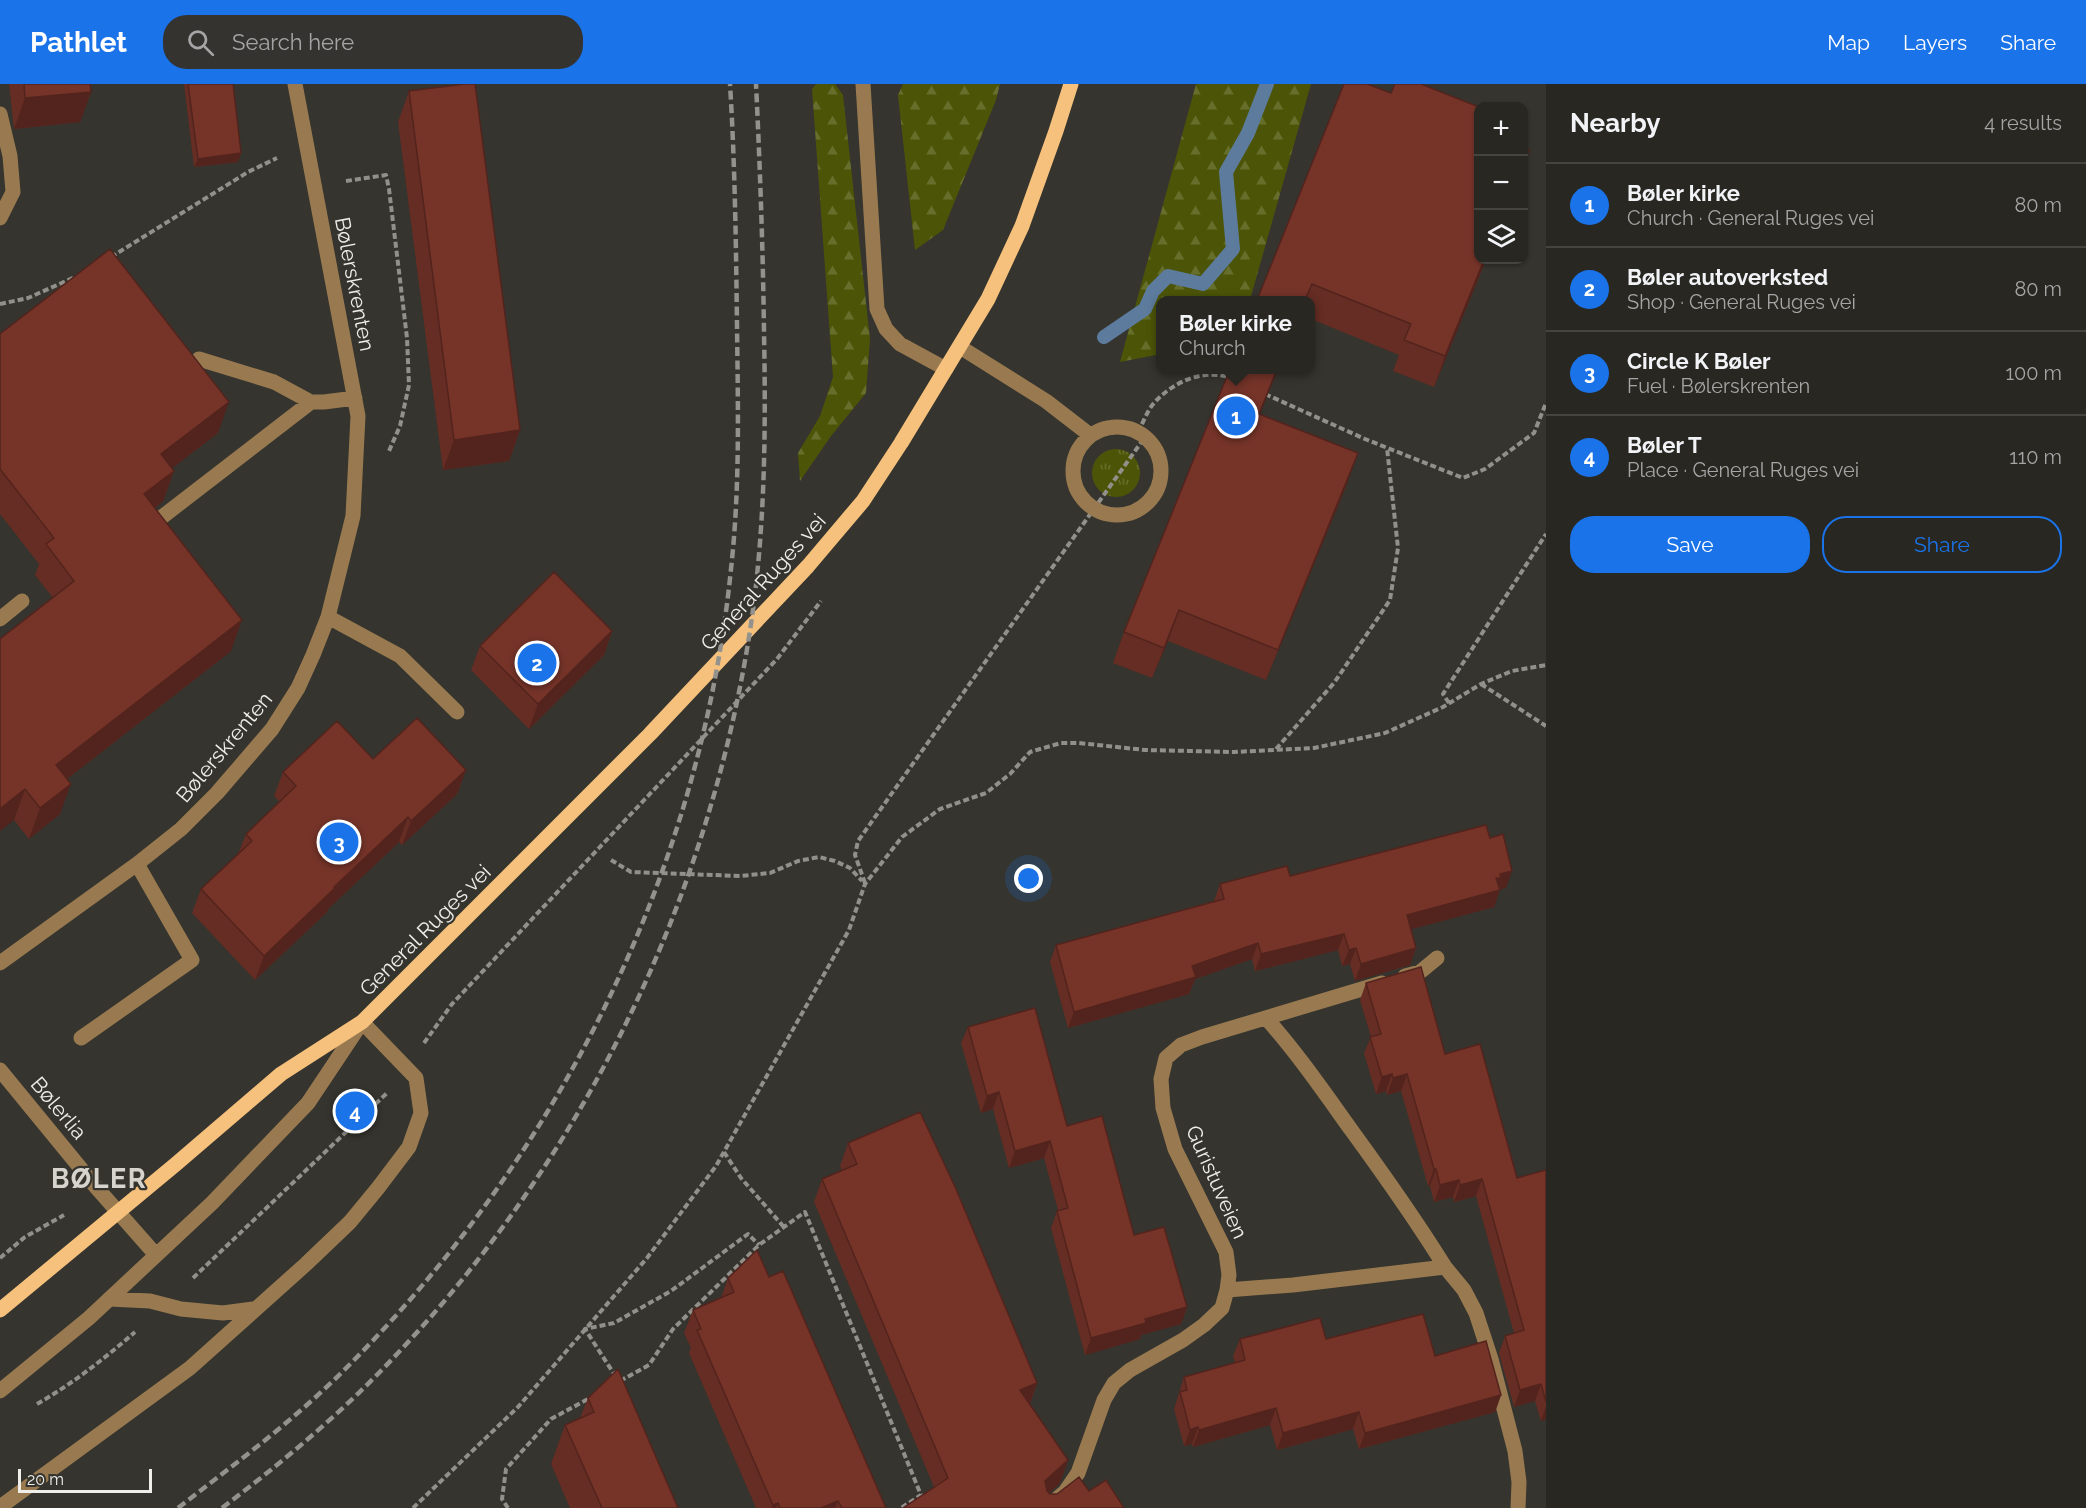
<!DOCTYPE html>
<meta charset="utf-8">
<style>
:root{--surface:#282722;--page:#34332f;--text:#f1f3f6;--muted:#a5a5a5;--line:#444440;--accent:#1a73e8}
body{margin:0;font-family:Raleway,sans-serif;background:var(--page);color:var(--text)}
.controls{position:absolute;right:18px;top:18px;display:grid;overflow:hidden;border-radius:12px;box-shadow:0 2px 4px #0004}
.controls button{width:54px;height:54px;display:grid;place-items:center;padding:0;border:0;border-bottom:2px solid var(--line);background:var(--surface);color:var(--text);font:30px sans-serif}
.scale{position:absolute;left:18px;bottom:15px;width:134px;box-sizing:border-box;padding-left:6px;border:3px solid #efeeea;border-top:0;font-size:16px;line-height:21px;white-space:nowrap;color:#efeeea;-webkit-text-stroke:4px #35342e;paint-order:stroke}
.you{position:absolute;left:1029px;top:795px;width:21px;height:21px;margin:-15px;border:4px solid #fff;border-radius:50%;background:#1a73e8;box-shadow:0 0 0 9px #1a73e833}
.badge{display:grid;place-items:center;width:39px;height:39px;border-radius:50%;background:var(--accent);color:#fff;font-size:20px;font-weight:700}
.pin{position:absolute;translate:-50% -50%;border:3px solid #fff;box-shadow:0 2px 6px #0006}
.popup{position:absolute;left:1156px;top:212px;width:159px;height:78px;box-sizing:border-box;display:grid;place-content:center;border-radius:12px;background:var(--surface);filter:drop-shadow(0 2px 4px #0005);font-size:20px;white-space:nowrap;color:var(--muted)}
.popup b{font-size:22px;color:var(--text)}
.popup::after{content:'';position:absolute;left:50%;top:100%;margin-left:-12px;border:12px solid transparent;border-top-color:var(--surface)}
.list{margin:0;padding:0;list-style:none}
h2{display:flex;justify-content:space-between;align-items:center;height:78px;margin:0;padding:0 24px;font-size:26px}
h2 small{font-size:20px;font-weight:400;color:var(--muted)}
.list li{display:grid;grid-template-columns:39px 1fr auto;gap:18px;align-items:center;box-sizing:border-box;height:84px;padding:0 24px;border-top:2px solid var(--line)}
.list b{display:block;font-size:22px;white-space:nowrap}
.list p{margin:0;font-size:20px;white-space:nowrap;color:var(--muted)}
.list em{font-size:20px;font-style:normal;color:var(--muted)}
.actions{display:flex;gap:12px;padding:18px 24px}
.actions a{flex:1;padding:14px 0;border:2px solid var(--accent);border-radius:24px;text-align:center;font-size:21px;color:var(--accent)}
.actions .main{background:var(--accent);color:#fff}
.icon{flex:none;width:33px;height:33px;fill:none;stroke:currentColor;stroke-width:2;stroke-linecap:round;stroke-linejoin:round}
.map{position:relative;flex:none;width:1546px;height:1424px;overflow:hidden}
header{display:flex;align-items:center;gap:36px;box-sizing:border-box;height:84px;padding:0 30px;background:var(--accent);color:#fff}
header strong{font-size:28px}
nav{display:flex;gap:33px;margin-inline-start:auto;font-size:21px}
.search{width:420px;height:54px;background:var(--page);display:flex;align-items:center;gap:15px;box-sizing:border-box;padding:0 21px;border-radius:24px;color:var(--muted);font-size:22px}
main{display:flex}
aside{flex:1;background:var(--surface)}
.map>svg:first-child{display:block}
.grass{fill:url(#grass-tufts)}
.forest{fill:url(#forest-firs)}
.lines{fill:none;stroke-linecap:round;stroke-linejoin:round}
.stream{stroke:#5d7b9c;stroke-width:14}
.path{stroke:#91908b;stroke-width:4;stroke-dasharray:6 3;stroke-linecap:butt}
.minor{stroke:#997a50;stroke-width:15}
.major{stroke:#f6c17c;stroke-width:15}
.rail{stroke:#93928d;stroke-width:4.5;stroke-dasharray:9 4.5;stroke-linecap:butt}
.wall{fill:#652d23}
.shaded-wall{fill:#53241d}
.building{fill:#763429;stroke:#53241d;stroke-width:1.5}
.labels{text-anchor:middle;dominant-baseline:central;stroke-width:4.5;stroke-linejoin:round;paint-order:stroke}
.street-label{font-size:21px;fill:#efeeea;stroke:#35342e}
.district-label{font-size:27px;font-weight:bold;letter-spacing:1.5px;fill:#d6d4cd;stroke:#35342e}
</style>
<header>
<strong>Pathlet</strong>
<div class="search"><svg class="icon" aria-label="search" viewBox="0 0 24 24"><circle cx="10" cy="10" r="6"/><path d="M15 15l6 6"/></svg>Search here</div>
<nav><a>Map</a><a>Layers</a><a>Share</a></nav>
</header>
<main>
<div class="map">
<svg width="1546" height="1424" viewBox="0 0 1546 1424">
<defs>
<pattern id="grass-tufts" width="24" height="20" patternUnits="userSpaceOnUse" patternTransform="scale(1.5)"><rect width="24" height="20" fill="#4c5507"/><path d="M3 7l-1-3M5 7V3M7 7l1-3M15 17l-1-3M17 17v-4M19 17l1-3" fill="none" stroke="#666e2b"/></pattern>
<pattern id="forest-firs" width="22" height="20" patternUnits="userSpaceOnUse" patternTransform="scale(1.5)"><rect width="22" height="20" fill="#4c5507"/><path d="M5 1l3.5 6h-7zM16 11l3.5 6h-7z" fill="#666e2b"/></pattern>
</defs>
<rect width="100%" height="100%" fill="#35342e"/>
<path class="grass" d="M1092 389a24 24 0 1 1 48 0a24 24 0 1 1-48 0Z"/>
<path class="forest" d="M816 0H835L843 11 870 255 866 309 831 352 800 397 798 369 820 332 833 293 812 5Z
M903 0H1000L996 16 943 146 915 166 898 11Z
M1196 0H1311L1250 216H1161V270L1120 278Z"/>
<g class="lines">
<path class="stream" d="M1104 253 1145 225 1153 207 1168 192 1203 200 1233 165 1226 88 1248 49 1267 0"/>
<path class="path" d="M346 97 386 91 389 105 407 254 409 301 400 342 389 367
M111 173 248 88 277 74
M0 220 28 214 75 193
M1265 310 1365 355 1463 394 1485 385 1534 349 1546 319
M1138 348C1143 339 1147 327 1154 319 1173 298 1203 284 1231 294
M1481 600 1546 642
M1449 619 1443 610 1546 450
M1276 665 1334 599 1390 516 1398 464 1387 364
M611 776 631 788 740 792 770 789 798 777 819 773 835 777 850 784 862 797
M865 799 855 771 858 757 1145 353
M424 959 452 920 777 575 821 517
M724 1068 741 1094 783 1142
M0 1174 25 1153 64 1131
M193 1194 387 1009
M616 1293 585 1245 614 1239 671 1207 748 1150 759 1161
M620 1297 649 1281 673 1245 759 1161 805 1128 921 1411 901 1424
M37 1320C72 1300 104 1275 135 1248
M413 1424 518 1323 647 1174 716 1082 849 846 865 800 902 753 940 725 986 709 1010 690 1030 668 1061 659H1079L1145 666 1234 668 1314 664 1385 649 1443 623 1481 600 1512 587 1546 581
M508 1424 502 1415 506 1385 551 1335 590 1314"/>
<path class="minor" d="M863 0 877 225 886 245 900 260 946 285
M0 30 10 72 13 108 0 134
M960 263 1046 317 1090 351
M199 275 274 298 311 318H324L355 314
M1073 387a44 44 0 1 1 88 0a44 44 0 1 1-88 0Z
M162 433 311 318
M328 533 400 572 457 628
M0 535 22 517
M0 879 137 780 181 745 217 709 272 645 298 604 313 571 328 533 353 432 358 332 295 0
M1405 892 1420 888 1437 874
M1266 934C1298 970 1324 1008 1352 1047 1384 1091 1416 1136 1445 1183
M81 954 192 876 137 780
M0 986 96 1103 156 1171
M1227 1206 1229 1191 1226 1168 1175 1065 1163 1024 1161 995 1166 974 1181 961 1202 953 1382 899
M109 1215 150 1217 181 1225 223 1229 253 1225
M0 1307 89 1234 212 1119 308 1019 362 938 416 994 421 1029 409 1063 378 1104 350 1138 306 1180 190 1284 0 1423
M1046 1424 1065 1408 1078 1389 1104 1316 1114 1299 1130 1286 1183 1256 1204 1241 1222 1224 1227 1206 1293 1201 1445 1183 1464 1206 1476 1229 1491 1275 1515 1367 1519 1398 1518 1424"/>
<path class="major" d="M0 1226 176 1080 281 990 362 938 650 650 808 482 863 417 901 359 988 215 1022 142 1056 47 1071 0"/>
<path class="rail" d="M178 1424C231 1383 285 1343 334 1296 555 1081 700 792 731 485 740 404 738 323 737 242 736 162 735 81 730 0
M222 1424C284 1377 344 1327 397 1270 583 1073 706 821 749 553 765 453 766 350 764 249 763 166 760 83 756 0"/>
</g>
<path class="wall" d="M9 0H90L91 8 80 38 14 45Z
M184 0H233L241 69 238 78 194 83Z
M409 7 520 346 509 377 443 386 398 38Z
M1391 9 1486 176 1434 303 1393 287 1399 271 1311 235V216H1257Z
M0 250 218 349 172 384 174 387 163 417 155 424 231 567 67 695 60 730 29 755 14 736 53 514 35 491 39 480 0 430Z
M1261 330 1347 400 1266 596 1168 557 1152 594 1113 579 1124 548Z
M612 547 604 571 529 645 471 586 480 562Z
M373 675 466 686 457 710 402 761 399 758 328 825 327 828 255 896 192 829 201 805 238 770 246 750 280 718 274 712 283 688Z
M1490 754 1506 804 1500 805 1494 823 1411 845 1416 864 1410 881 1355 897 1350 880 1342 882 1338 866 1255 887 1252 875 1195 895 1189 910 1068 944 1050 878 1056 861 1214 817 1220 800 1290 792Z
M1366 899 1445 970 1517 1094 1546 1086V1335L1541 1337 1535 1317 1514 1323 1499 1269 1505 1252 1514 1249 1476 1112 1454 1118 1453 1113 1434 1118 1430 1102H1428L1401 1007 1387 1011 1386 1007 1376 1010 1364 969 1371 953 1360 916Z
M968 943 1067 1042 1134 1151 1187 1223 1181 1240 1141 1251 1140 1255 1085 1271 1051 1144 1057 1127 1058 1126 1044 1074 1009 1084 993 1025 981 1029 961 959Z
M848 1059 1037 1299 1030 1320 1068 1376 1060 1399 1049 1409 1050 1410H1057L1089 1407 1124 1424 934 1403 814 1118 822 1095 842 1087 840 1082Z
M769 1193 886 1424H756L689 1269 691 1264 684 1249 693 1226 721 1214 728 1194Z
M1240 1255H1326L1435 1272 1501 1311 1495 1328 1359 1365 1353 1345 1277 1366 1270 1341 1193 1363 1192 1360 1184 1362 1174 1325 1184 1293 1235 1279 1233 1272Z
M588 1314 678 1424H570L551 1380 565 1341 580 1334Z"/>
<path class="shaded-wall" d="M91 8 80 38 14 45 25 14Z
M241 69 238 78 194 83 198 75Z
M1484 176H1486L1434 303 1445 272Z
M1277 285H1278L1248 360 1259 330Z
M229 318 218 349 150 401 161 370Z
M520 346 509 377 443 386 454 356Z
M1358 369 1347 400 1266 596 1278 566Z
M174 387 163 417 133 441 144 410Z
M1179 526 1168 557 1152 594 1164 564Z
M242 536 231 567 45 712 56 681Z
M612 547 604 571 529 645 538 620Z
M466 686 457 710 402 761 411 737Z
M71 700 60 730 29 755 40 724Z
M25 705 14 736 0 747V725Z
M408 733 399 758 328 825 327 828 255 896 264 872Z
M1512 787 1506 804 1496 806H1500L1494 823 1401 848 1407 831 1496 794 1500 790Z
M1344 850 1338 866 1255 887 1261 870Z
M1258 859 1252 875 1195 895 1189 910 1068 944 1074 928 1192 882Z
M1356 864 1350 880 1342 882 1349 866Z
M1416 864 1410 881 1355 897 1361 880Z
M1392 990 1386 1007 1376 1010 1382 993Z
M1407 990 1401 1007 1387 1011 1393 994Z
M999 1008 993 1025 981 1029 987 1012Z
M1050 1057 1044 1074 1009 1084 1015 1067Z
M1434 1085H1436L1430 1102H1428Z
M1482 1095 1476 1112 1454 1118 1460 1101Z
M1459 1096 1453 1113 1434 1118 1440 1101Z
M1187 1223 1181 1240 1141 1251 1140 1255 1085 1271 1091 1254 1145 1235Z
M1037 1299 1029 1322 1020 1306Z
M1541 1300 1535 1317 1514 1323 1520 1306Z
M1501 1311 1495 1328 1359 1365 1365 1349Z
M1546 1322V1335L1541 1337Z
M1276 1324 1270 1341 1193 1363 1199 1346Z
M1359 1328 1353 1345 1277 1366 1283 1349Z
M1198 1343 1192 1360 1184 1362 1190 1346Z
M1068 1376 1060 1399 1037 1420 1045 1397Z
M838 1417 835 1424H821Z
M778 1419 776 1424H772L773 1421Z"/>
<path class="building" d="M24 0H90L91 8 25 14Z
M188 0H233L241 69 198 75Z
M465 0H475L520 346 454 356 409 7Z
M1344 0H1367L1391 9 1395 0H1421L1479 23V176H1484L1445 272 1404 256 1411 240 1312 200 1305 216H1257Z
M1524 64 1529 66 1524 78Z
M110 165 229 318 161 370 174 387 144 410 242 536 56 681 71 700 40 724 25 705 0 725V555L74 497 46 460 54 454 0 385V250Z
M1230 285H1277L1259 330 1358 369 1278 566 1179 526 1164 564 1124 548Z
M554 488 612 547 538 620 480 562Z
M417 634 466 686 411 737 408 733 334 803 335 804 264 872 201 805 252 757 246 750 296 702 283 688 337 637 373 675Z
M1486 741 1490 754 1503 750 1512 787 1500 790 1501 794H1496L1500 806 1407 831 1416 864 1361 880 1356 864 1349 866 1344 850 1261 870 1258 859 1192 882 1196 893 1074 928 1056 861 1224 815 1220 800 1287 782 1290 792Z
M1421 883 1445 970 1480 960 1517 1094 1546 1086V1318L1541 1300 1520 1306 1505 1252 1524 1246 1482 1095 1460 1101 1459 1096 1440 1101 1436 1085H1434L1407 990 1393 994 1392 990 1382 993 1370 953 1381 950 1366 899Z
M1035 924 1067 1042 1102 1032 1134 1151 1164 1143 1187 1223 1145 1235 1146 1239 1091 1254 1057 1127 1068 1124 1050 1057 1015 1067 999 1008 987 1012 968 943Z
M920 1028 956 1105 1037 1299 1020 1306 1068 1376 1045 1397 1047 1407 1050 1410H1057L1079 1393 1089 1407 1106 1396 1124 1424H903L948 1394 822 1095 857 1080 848 1059Z
M757 1166 769 1193 783 1187 886 1424H842L838 1417 821 1424H780L778 1419 773 1421 697 1246 701 1245 693 1226 734 1208 728 1194Z
M1423 1230 1435 1272 1486 1257 1501 1311 1365 1349 1359 1328 1283 1349 1276 1324 1199 1346 1198 1343 1190 1346 1180 1308 1187 1306 1184 1293 1245 1276 1240 1255 1320 1234 1326 1255Z
M618 1285 678 1424H602L565 1341 594 1328 588 1314Z"/>
<g class="labels">
<g class="street-label">
<text transform="translate(355 200) rotate(79)">Bølerskrenten</text>
<text transform="translate(763 498) rotate(-48)">General Ruges vei</text>
<text transform="translate(224 663) rotate(-50)">Bølerskrenten</text>
<text transform="translate(425 846) rotate(-45)">General Ruges vei</text>
<text transform="translate(59 1024) rotate(50)">Bølerlia</text>
<text transform="translate(1217 1098) rotate(66)">Guristuveien</text>
</g>
<g class="district-label">
<text x="99" y="1094">BØLER</text>
</g>
</g>
</svg>
<div class="controls">
<button>+</button>
<button>−</button>
<button><svg class="icon" aria-label="layers" viewBox="0 0 24 24"><path d="M12 4l9 5-9 5-9-5zM3 14l9 5 9-5"/></svg></button>
</div>
<div class="scale">20 m</div>
<div class="you"></div>
<div class="pin badge" style="left:1236px;top:332px">1</div>
<div class="popup"><b>Bøler kirke</b>Church</div>
<div class="pin badge" style="left:537px;top:579px">2</div>
<div class="pin badge" style="left:339px;top:758px">3</div>
<div class="pin badge" style="left:355px;top:1027px">4</div>
</div>
<aside>
<h2>Nearby<small>4 results</small></h2>
<ul class="list">
<li><span class="badge">1</span><div><b>Bøler kirke</b><p>Church · General Ruges vei</p></div><em>80 m</em></li>
<li><span class="badge">2</span><div><b>Bøler autoverksted</b><p>Shop · General Ruges vei</p></div><em>80 m</em></li>
<li><span class="badge">3</span><div><b>Circle K Bøler</b><p>Fuel · Bølerskrenten</p></div><em>100 m</em></li>
<li><span class="badge">4</span><div><b>Bøler T</b><p>Place · General Ruges vei</p></div><em>110 m</em></li>
</ul>
<div class="actions"><a class="main">Save</a><a>Share</a></div>
</aside>
</main>
